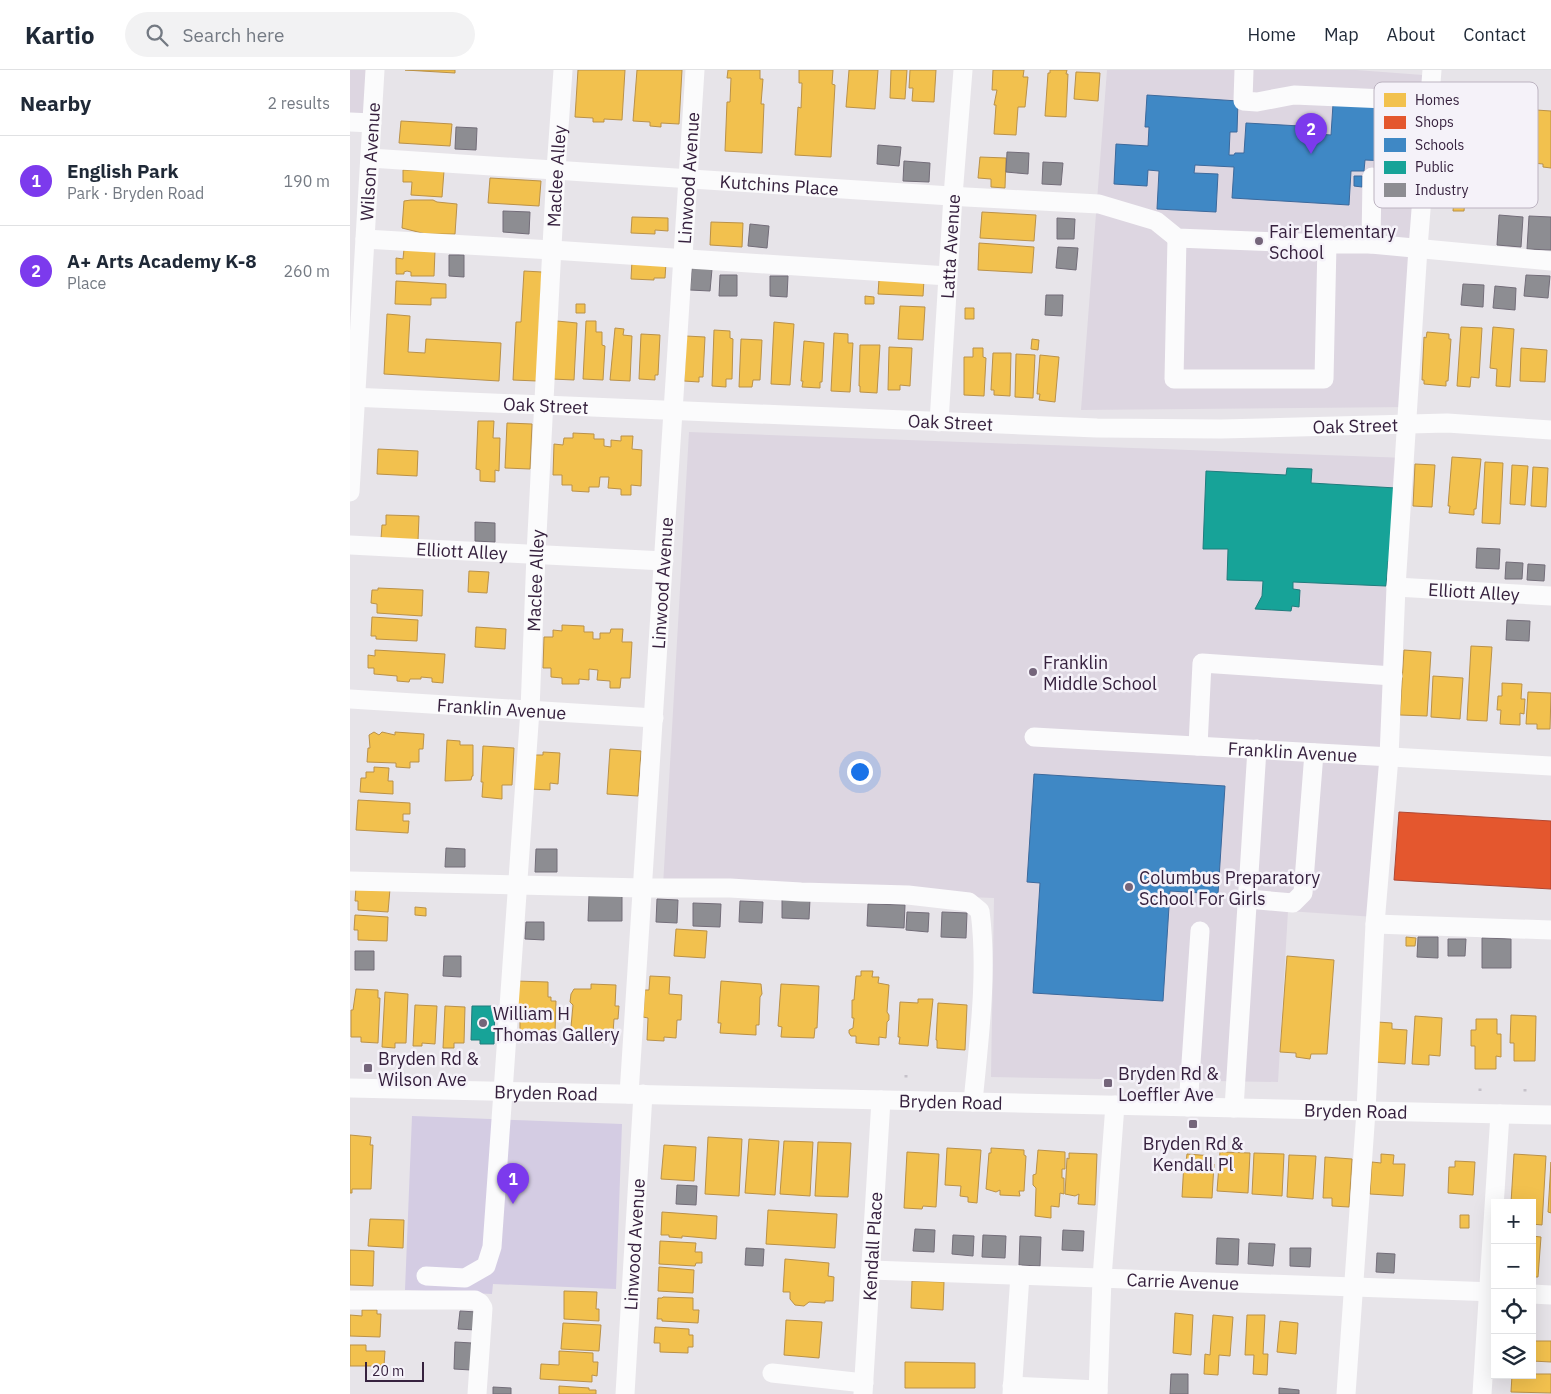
<!DOCTYPE html>
<meta charset="utf-8">
<style>
:root{--surface:#fff;--page:#f2f2f3;--text:#1f2937;--muted:#747a83;--line:#e0e1e3;--accent:#7c3aed}
body{margin:0;font-family:"IBM Plex Sans",sans-serif;background:var(--page);color:var(--text)}
.controls{position:absolute;right:15px;bottom:15px;display:grid;overflow:hidden;border-radius:0px;box-shadow:0 5px 20px #0002}
.controls button{width:45px;height:45px;display:grid;place-items:center;padding:0;border:0;border-bottom:1px solid var(--line);background:var(--surface);color:var(--text);font:25px sans-serif}
.scale{position:absolute;left:15px;bottom:12px;width:59px;box-sizing:border-box;padding-left:5px;border:2px solid #36213e;border-top:0;font-size:14px;line-height:18px;white-space:nowrap;color:#36213e;-webkit-text-stroke:4px #f5f2f9;paint-order:stroke}
.you{position:absolute;left:509px;top:701px;width:18px;height:18px;margin:-12px;border:4px solid #fff;border-radius:50%;background:#1a73e8;box-shadow:0 0 0 8px #1a73e833}
.badge{display:grid;place-items:center;width:32px;height:32px;border-radius:50%;background:var(--accent);color:#fff;font-size:16px;font-weight:700}
.pin{position:absolute;translate:-50% -41px;filter:drop-shadow(0 1px 2px #0008)}
.pin::after{content:'';position:absolute;top:26px;width:18px;height:15px;background:inherit;clip-path:polygon(0 0,100% 0,50% 100%)}
.list{margin:0;padding:0;list-style:none}
h2{display:flex;justify-content:space-between;align-items:center;height:65px;margin:0;padding:0 20px;font-size:21px}
h2 small{font-size:16px;font-weight:400;color:var(--muted)}
.list li{display:grid;grid-template-columns:32px 1fr auto;gap:15px;align-items:center;box-sizing:border-box;height:90px;padding:0 20px;border-top:1px solid var(--line)}
.list b{display:block;font-size:19px;white-space:nowrap}
.list p{margin:0;font-size:16px;white-space:nowrap;color:var(--muted)}
.list em{font-size:16px;font-style:normal;color:var(--muted)}
.icon{flex:none;width:28px;height:28px;fill:none;stroke:currentColor;stroke-width:2;stroke-linecap:round;stroke-linejoin:round}
.map{position:relative;flex:none;width:1201px;height:1324px;overflow:hidden}
header{display:flex;align-items:center;gap:30px;box-sizing:border-box;height:70px;padding:0 25px;background:var(--surface);border-bottom:1px solid var(--line)}
header strong{font-size:24px}
nav{display:flex;gap:28px;margin-inline-start:auto;font-size:18px}
.search{width:350px;height:45px;background:var(--page);display:flex;align-items:center;gap:12px;box-sizing:border-box;padding:0 18px;border-radius:28px;color:var(--muted);font-size:19px}
main{display:flex}
aside{flex:1;background:var(--surface)}
.map>svg:first-child{display:block}
.built{fill:#ddd6e1}
.green{fill:#d4cce3}
.homes{fill:#f2c14e;stroke:#ba9149}
.shops{fill:#e4572e;stroke:#b04733}
.schools{fill:#3f88c5;stroke:#3c699c}
.public{fill:#17a398;stroke:#207c7d}
.industry{fill:#8d8d92;stroke:#736d79}
.lines{fill:none;stroke-linecap:round;stroke-linejoin:round}
.path{stroke:#c6c1ca;stroke-width:3;stroke-dasharray:2.5 4;stroke-linecap:butt}
.minor{stroke:#fbfbfc;stroke-width:19}
.poi-dot{fill:#74657a;stroke:#f5f2f9;stroke-width:2}
.labels{text-anchor:middle;dominant-baseline:central;stroke-width:5;stroke-linejoin:round;paint-order:stroke}
.street-label{font-size:18px;fill:#36213e;stroke:#f5f2f9}
.poi-label{font-size:18px;fill:#36213e;stroke:#f5f2f9;text-anchor:start}
.key{fill:#f5f2f9;stroke:#bcb3c1;stroke-width:1}
.key-label{font-size:14px;fill:#36213e}
</style>
<header>
<strong>Kartio</strong>
<div class="search"><svg class="icon" aria-label="search" viewBox="0 0 24 24"><circle cx="10" cy="10" r="6"/><path d="M15 15l6 6"/></svg>Search here</div>
<nav><a>Home</a><a>Map</a><a>About</a><a>Contact</a></nav>
</header>
<main>
<aside>
<h2>Nearby<small>2 results</small></h2>
<ul class="list">
<li><span class="badge">1</span><div><b>English Park</b><p>Park · Bryden Road</p></div><em>190 m</em></li>
<li><span class="badge">2</span><div><b>A+ Arts Academy K-8</b><p>Place</p></div><em>260 m</em></li>
</ul>
</aside>
<div class="map">
<svg width="1201" height="1324" viewBox="0 0 1201 1324">
<rect width="100%" height="100%" fill="#e7e4e9"/>
<path class="built" d="M0 0H27L24 55 0 54Z
M757 0H1006L1086 6 1063 337 731 340Z
M339 362 1057 388 1025 847 938 841 928 1012 641 1007 644 828 313 816Z"/>
<path class="green" d="M62 1046 272 1054 266 1219 143 1214 142 1224 55 1220Z"/>
<path class="homes" d="M55 0H105V3Z
M228 0H275L272 50 254 49V52H243V48L225 47Z
M287 0H332L329 54 311 53V57L300 56V52L283 51Z
M378 0H410V9H413L411 34H414L412 83 375 81 377 32H380L381 8H377Z
M449 0H483L482 14 485 15 481 87 445 85 448 37 451 38 452 13H449Z
M499 0H528L525 39 496 37Z
M541 0H557L555 29 540 28Z
M560 0H586L584 32 562 31 563 18H559Z
M643 0H674L673 7H678L675 37H668L666 65 644 64 646 35H644L647 20H642Z
M700 0H717L716 4H718L716 47 695 46 698 3H700Z
M726 2 750 3 748 31 724 29Z
M1186 40 1201 41V98L1193 97V94L1183 93Z
M51 51 102 54 100 76 49 73Z
M630 87 656 88 655 118 641 117V109L628 108Z
M53 100 94 101 92 127 61 125 62 112H53Z
M140 108 191 111 189 136 138 133Z
M1104 129H1115L1114 141H1103Z
M61 130H83L87 132 107 134 105 164H76L52 158 54 131Z
M632 142 686 145 684 171 630 168Z
M282 147 318 148V161L305 160V164L281 163Z
M361 152 393 153 392 177 360 175Z
M629 173 684 177 682 203 628 200Z
M54 179 85 181 84 206H61V202L57 201 54 202V204H46V188L53 189Z
M282 191 316 193 315 208H304V210L281 209Z
M174 201 192 202 187 311 163 310 166 252H171Z
M529 209 574 210 573 226 528 224Z
M46 211 96 214V228H81V235L45 234Z
M515 226 524 227V234H515Z
M226 234H235V243H226Z
M550 236 575 237 573 270 548 269Z
M615 238H624V249H615Z
M37 244 60 246 58 282 75 283 76 269 151 273 149 311 34 304Z
M207 251 227 253 224 310 202 309Z
M236 251H246V262H252V275L255 276 253 310 233 309Z
M424 252 444 254 440 315 421 314Z
M1111 257 1132 258 1129 308 1121 307 1120 317 1107 316Z
M1143 257 1164 259 1160 317 1146 316 1147 299 1140 298Z
M265 258 274 259 273 265 282 266 280 311 260 310Z
M364 260 380 261V268L383 269 382 309H376V317L362 316Z
M1077 262 1099 264V269H1101L1098 311H1096V316L1074 314V310H1072L1074 267 1076 268Z
M484 263 498 264V273H503L500 322 481 321Z
M291 264 310 265 308 305H305V310L289 309Z
M336 266 355 267 353 307H349V312L334 311Z
M391 269 412 270 410 310H403L402 317H389Z
M682 269 689 270 688 280 681 279Z
M454 271 474 273 472 312H470V318L452 317 453 311H451Z
M510 275H530L527 323 510 322V316H509Z
M539 277 562 278 560 316 550 315V320H538Z
M623 278H633V287L636 288 634 326 614 325V287H623Z
M1171 278 1197 280 1195 312 1170 311Z
M643 283H661L660 326 644 325V320H641Z
M666 284 685 285 683 328 665 327Z
M690 285 709 287 705 332 689 330 690 324H687Z
M128 351H144L143 368H150L149 401 145 400V412L130 411V400L126 399Z
M157 353 182 354 180 399 155 398Z
M223 363 244 364V369H254V376L261 377V370L271 371V366H283L282 379 292 380 291 416 281 415V425H271V419L258 418 259 407H250L249 417H239V422L222 421V415H212V405H203L204 374 213 375 214 368H223Z
M28 379 68 381 67 406 27 404Z
M1102 387 1131 389 1126 439H1124V445L1099 443 1100 436H1098Z
M1135 392 1153 393 1150 454 1132 453Z
M1065 394 1085 395 1082 437 1063 436Z
M1162 395 1178 396 1175 435 1160 434Z
M1183 397 1198 398 1196 437 1181 436Z
M36 445 69 446 68 471 31 469 32 455H36Z
M119 501 139 502 137 523 118 522Z
M28 518 73 520 72 546 27 543V534L21 533 22 520H28Z
M22 547 68 550 67 571 26 569V566H21Z
M212 555 234 556V562H243V569H250V563H260L261 559H273L272 572H282L280 608H271L270 618H260V611L247 610 248 600 239 599V610L229 609V614H212V608L201 607V598H193L194 567H203V560L212 561Z
M126 557 156 559 155 579 125 577Z
M1121 576 1142 577 1137 651 1117 650Z
M25 580 95 584 93 613 82 612V608L71 607V609H60L59 612 47 611V606L24 604V598H18V585L25 586Z
M1054 580 1081 582 1077 646 1050 645Z
M1083 606 1113 608 1110 649 1081 647Z
M1152 613 1172 614 1171 629H1175L1174 644 1170 643V655L1150 654 1151 640H1147L1148 626H1152Z
M1178 622 1201 623 1200 659H1187V654H1176Z
M24 662 29 665 32 662 45 665V662L74 664 73 679H69V692H60V698L46 697V693L17 692 18 678H20L19 665Z
M97 670 110 671V675H123V706H122L121 710 95 711Z
M133 676 164 678 162 715H152V729L132 727 133 712H131Z
M260 679 291 681 288 726 257 724Z
M193 682 210 683 208 714 200 713V720L180 719 181 685H193Z
M24 697 39 698 38 711H43V724L10 722 11 708H16V702H24Z
M8 730 60 733V744H53V751H59L58 763 6 760Z
M6 817 40 819 38 842 8 840V831H5Z
M65 837 76 838V846L65 845Z
M5 845 38 847 37 871 8 870V860H4Z
M326 859 357 861 355 888 324 886Z
M1056 867 1066 868 1065 876H1056Z
M937 886 984 890 977 984H961L960 989 946 987V983L930 982Z
M511 901H523L522 907H529L528 913 539 915 537 942 539 945V950L537 952 536 968 529 967V975L506 973V966H501L499 963V960L503 958 504 948H502V930H504L506 906H511Z
M300 906 320 907 319 924 332 925 331 950H327L326 968 314 967V971L297 970 298 948 293 947 295 920H299Z
M166 911 198 912V927H201V931H206L205 963 185 962 184 968H182L179 972H174L172 968H170V944H164Z
M371 911 411 914 412 924 410 927 409 955H406V965L370 963 371 953H368Z
M241 914 266 915 265 936H269L268 949H264L263 963 255 962V972L229 971 230 961H224L221 957 223 935 220 932 221 924 224 919H241Z
M431 914 469 916 467 958H465L464 968 431 967 432 957 428 956Z
M6 919 28 920V928H30L28 973 11 972V967H1V940H3Z
M35 922 58 924 56 973H45V978L32 977Z
M568 929H583L578 976 549 974 550 967H548L550 932 568 933Z
M588 933 617 935 615 980 587 978V970H586Z
M65 935 87 936 85 974 72 973V976H63Z
M95 936 115 937 114 973H104V978H93Z
M1161 945 1186 946 1185 991H1164V973H1160Z
M1065 946 1092 948 1090 986 1079 985V995L1062 994Z
M1126 949H1147V964H1151V987L1146 986V999H1125V976H1121V960H1126Z
M1027 952 1042 953V959L1057 960 1055 994 1025 992Z
M0 1065 21 1067 20 1075H23L21 1119H2V1123H0Z
M358 1067 392 1069 389 1126 355 1124Z
M399 1069 429 1071 425 1125 395 1123Z
M434 1071 463 1072 460 1126 430 1124Z
M468 1072 501 1073 498 1127 465 1126Z
M314 1075 346 1077 344 1111 311 1109Z
M597 1078 631 1080 627 1133 618 1132V1127L610 1126 611 1116 595 1115Z
M641 1078 674 1080V1085L676 1086 674 1121H669L670 1126 650 1125V1120L646 1122 636 1119 639 1083H641Z
M688 1080 715 1082V1099H712V1108H714V1124L710 1123 709 1137 701 1136V1148L685 1146 686 1118 683 1115V1105L686 1104Z
M557 1082 589 1084 586 1137 573 1136 572 1139 554 1138Z
M870 1082 900 1083 898 1123 867 1121Z
M719 1083 747 1084 745 1135 728 1134 729 1124 725 1126 715 1124 717 1088 719 1089Z
M904 1083 934 1084 932 1126 902 1124Z
M837 1084 863 1086 862 1094H864L862 1128 832 1127 834 1092H836Z
M1031 1084 1044 1085 1043 1094H1055L1053 1126 1020 1124 1022 1092 1031 1093Z
M1164 1084 1196 1086 1192 1155 1182 1154V1133H1161Z
M939 1085 966 1086 963 1129 937 1127Z
M975 1087 1002 1089 999 1137 982 1136V1128H973Z
M1105 1091 1125 1092 1123 1125 1098 1123 1099 1097H1105Z
M1201 1092V1143L1198 1142Z
M418 1140 487 1144 485 1178 416 1174Z
M312 1142 367 1146 366 1169 332 1166V1168L319 1167V1165H311Z
M1110 1145H1119V1158H1110Z
M20 1149 54 1150 53 1178 18 1176Z
M1182 1166 1191 1167 1188 1207H1182Z
M310 1171 346 1173 345 1182H352V1193H346L345 1196 309 1194Z
M0 1180 24 1181 23 1216 0 1215Z
M435 1189 479 1193 478 1206 484 1207 483 1231H475V1233L459 1232 454 1236 445 1235 440 1229V1222H433Z
M309 1197 344 1200 343 1223 308 1221Z
M562 1211 594 1212 593 1240 561 1238Z
M214 1221 247 1222 246 1239H249V1251L214 1249Z
M313 1227 343 1228V1240H349L348 1253 312 1251V1249H307L308 1228H312Z
M12 1240H27V1244H31L30 1267 0 1266V1245L12 1246Z
M825 1243 843 1245 841 1285 823 1283Z
M863 1245 883 1247 880 1286 869 1285 868 1305 854 1304 855 1284 860 1285Z
M897 1245H915L913 1284H918L917 1305 903 1304 904 1285H895Z
M436 1250 472 1252 469 1288 434 1285Z
M930 1251 948 1253 946 1284 927 1282Z
M213 1253 251 1255 249 1281 211 1279Z
M305 1257 339 1259V1265H343V1277H338V1283L310 1282V1273H304Z
M1182 1271H1201V1292L1182 1291Z
M0 1275H16V1281H35L34 1296H0Z
M209 1281 243 1283V1292H248L247 1306 242 1305V1312L190 1309 191 1294 209 1295Z
M555 1292 625 1293V1318H555Z
M1182 1304H1201V1323L1161 1322 1162 1305H1182Z
M209 1316 239 1318V1320H246V1324H209Z"/>
<path class="shops" d="M1049 742 1201 751V819L1044 810Z"/>
<path class="schools" d="M797 25 888 31 887 62H880L879 85H884L885 83H894L896 53 968 57 967 64 981 65 983 34 1041 37 1038 91 1015 90 1014 101H1001L999 135 882 128 884 97 845 95 844 103 868 104 866 142 807 139 809 101 798 100 797 116 764 114 766 74 798 76 799 57H795Z
M1004 106H1012V117L1004 116Z
M684 704 875 716 868 824 820 821 813 931 683 923 690 813 677 812Z"/>
<path class="public" d="M937 398 962 399 961 413 1046 418 1042 491H1038L1036 516 943 512V519L950 520 949 537 942 536 941 541 905 539 912 526 913 511 877 510 878 479H853L856 401 936 405Z
M122 936H145L144 974H130V970H121Z"/>
<path class="industry" d="M106 57 127 58 126 80 105 79Z
M528 75 551 77 549 96 527 94Z
M657 82 679 83 678 104 656 102Z
M554 91 580 93 579 112 553 111Z
M693 92 713 93 711 115 692 114Z
M153 141 180 142 179 164 153 162Z
M1149 145 1173 147 1171 177 1147 175Z
M1179 146 1201 147V180L1177 179Z
M707 148 725 149 724 169H707Z
M400 154 419 156 417 178 398 176Z
M708 177 728 178 726 200 706 198Z
M99 185H114V207L99 206Z
M342 198 362 199 360 221 340 220Z
M370 205H387V226H369Z
M1176 205 1200 206 1198 228 1174 226Z
M420 206H438L437 227 420 226Z
M1113 214 1134 215 1133 237 1111 235Z
M1145 216 1166 218 1165 240 1143 238Z
M696 225H713L712 246 695 245Z
M125 452 145 453V472L125 471Z
M1127 478 1150 479 1149 499 1126 498Z
M1156 492 1173 493 1172 509H1155Z
M1178 494 1195 495 1194 511 1177 510Z
M1157 550 1180 551 1179 571 1156 570Z
M96 778 115 779V797H95Z
M186 779H207V802H185Z
M239 825 272 826V851H238Z
M432 828 460 829 459 849 432 848Z
M307 829 328 830 327 853 306 852Z
M390 831 413 832 412 853 389 852Z
M343 833 371 834 370 857 343 856Z
M518 834 555 835 554 858 517 856Z
M557 842 579 843 578 862 556 860Z
M592 842 617 843 616 868 591 867Z
M176 852H194V870L175 869Z
M1068 867H1088V888L1067 887Z
M1132 868 1161 869V898H1132Z
M1098 869H1116L1115 886H1098Z
M5 881H24V900H5Z
M94 886H111V907L93 906Z
M327 1115 347 1116 346 1135 326 1134Z
M565 1159 585 1160 584 1182 563 1181Z
M713 1160 734 1161 733 1181 712 1180Z
M603 1165 624 1166 623 1186 602 1184Z
M633 1165 656 1166 655 1188 632 1187Z
M670 1166 691 1167 690 1196 669 1195Z
M867 1168 889 1169 888 1195 866 1194Z
M899 1173 925 1174 923 1196 898 1194Z
M396 1178 414 1179 413 1196 395 1195Z
M940 1178H961L960 1197 940 1196Z
M1027 1183 1045 1184 1044 1203 1026 1202Z
M110 1241 127 1242 126 1260 108 1259Z
M105 1272 122 1273 121 1300 104 1299Z
M821 1304H838V1324H820Z
M143 1317 161 1318V1324H143Z
M929 1318 949 1320V1324H929Z"/>
<g class="lines">
<path class="path" d="M556 1005V1010
M1175 1019V1022
M1130 1021V1018"/>
<g class="minor">
<path d="M894 0 893 31 907 32 944 25 1081 31"/>
<path d="M0 52 22 53"/>
<path id="s1" d="M20 88 616 127 749 134 806 151 827 168 977 174H1021L1201 191"/>
<path d="M827 168 824 309H974L977 174"/>
<path d="M15 169 202 180 598 206"/>
<path d="M1021 174 1022 107"/>
<path id="s2" d="M0 327 747 358 871 359 1097 353 1201 360"/>
<path id="s3" d="M589 352 603 126 613 0"/>
<path id="s4" d="M0 422 25 0"/>
<path id="s5" d="M0 475 314 491"/>
<path id="s6" d="M1046 517 1201 526"/>
<path id="s7" d="M0 629 304 648"/>
<path id="s8" d="M684 667 1201 696"/>
<path d="M848 676 852 593 1043 606"/>
<path d="M0 811 293 818H380L451 822 558 825 619 832 630 841C638 904 629 969 623 1032"/>
<path d="M898 829 943 833 953 823 964 683"/>
<path d="M1025 854 1201 860"/>
<path id="s9" d="M0 1018 1201 1045"/>
<path id="s10" d="M279 1024 345 0"/>
<path d="M838 1037 850 861"/>
<path d="M884 1038 907 679"/>
<path id="s11" d="M521 1200 1145 1222"/>
<path id="s12" d="M76 1206 115 1208 136 1196 142 1177 180 640 186 484 206 100 213 0"/>
<path d="M1182 1224 1201 1225"/>
<path d="M0 1230H125L130 1233 133 1238 127 1324"/>
<path d="M422 1303 514 1313"/>
<path d="M662 1316 748 1320"/>
<path id="s13" d="M275 1324 293 1024"/>
<path id="s14" d="M513 1324 531 1030"/>
<path d="M662 1324 670 1205"/>
<path d="M748 1324 752 1208 765 1035"/>
<path d="M996 1324 1016 1041 1025 854 1039 687 1046 517 1068 178 1082 0"/>
<path d="M1132 1324 1150 1044"/>
</g>
</g>
<g class="poi-dot">
<circle cx="909" cy="171" r="5"/>
<circle cx="683" cy="602" r="5"/>
<circle cx="779" cy="817" r="5"/>
<circle cx="133" cy="953" r="5"/>
<rect x="13" y="993" width="10" height="10" rx="2.5"/>
<rect x="753" y="1008" width="10" height="10" rx="2.5"/>
<rect x="838" y="1049" width="10" height="10" rx="2.5"/>
</g>
<g class="labels">
<g class="street-label">
<text stroke="none"><textPath href="#s4" startOffset="331">Wilson Avenue</textPath></text>
<text stroke="none"><textPath href="#s12" startOffset="1156">Maclee Alley</textPath></text>
<text stroke="none"><textPath href="#s10" startOffset="918">Linwood Avenue</textPath></text>
<text stroke="none"><textPath href="#s1" startOffset="410">Kutchins Place</textPath></text>
<text stroke="none"><textPath href="#s3" startOffset="176">Latta Avenue</textPath></text>
<text stroke="none"><textPath href="#s2" startOffset="196">Oak Street</textPath></text>
<text stroke="none"><textPath href="#s2" startOffset="601">Oak Street</textPath></text>
<text stroke="none"><textPath href="#s2" startOffset="1006">Oak Street</textPath></text>
<text stroke="none"><textPath href="#s5" startOffset="112">Elliott Alley</textPath></text>
<text stroke="none"><textPath href="#s12" startOffset="751">Maclee Alley</textPath></text>
<text stroke="none"><textPath href="#s10" startOffset="512">Linwood Avenue</textPath></text>
<text stroke="none"><textPath href="#s6" startOffset="78">Elliott Alley</textPath></text>
<text stroke="none"><textPath href="#s7" startOffset="152">Franklin Avenue</textPath></text>
<text stroke="none"><textPath href="#s8" startOffset="259">Franklin Avenue</textPath></text>
<text stroke="none"><textPath href="#s9" startOffset="196">Bryden Road</textPath></text>
<text stroke="none"><textPath href="#s9" startOffset="601">Bryden Road</textPath></text>
<text stroke="none"><textPath href="#s9" startOffset="1006">Bryden Road</textPath></text>
<text stroke="none"><textPath href="#s13" startOffset="150">Linwood Avenue</textPath></text>
<text stroke="none"><textPath href="#s14" startOffset="148">Kendall Place</textPath></text>
<text stroke="none"><textPath href="#s11" startOffset="312">Carrie Avenue</textPath></text>
</g>
<g class="poi-label">
<text x="919" y="161">Fair Elementary<tspan x="919" dy="21">School</tspan></text>
<text x="693" y="592">Franklin<tspan x="693" dy="21">Middle School</tspan></text>
<text x="789" y="807">Columbus Preparatory<tspan x="789" dy="21">School For Girls</tspan></text>
<text x="143" y="943">William H<tspan x="143" dy="21">Thomas Gallery</tspan></text>
<text x="28" y="988">Bryden Rd &amp;<tspan x="28" dy="21">Wilson Ave</tspan></text>
<text x="768" y="1003">Bryden Rd &amp;<tspan x="768" dy="21">Loeffler Ave</tspan></text>
<text x="843" y="1073" text-anchor="middle">Bryden Rd &amp;<tspan x="843" dy="21">Kendall Pl</tspan></text>
</g>
</g>
<rect x="1024" y="12" width="164" height="126" rx="8" class="key"/>
<rect x="1034" y="23" width="22" height="14" fill="#f2c14e"/>
<rect x="1034" y="46" width="22" height="13" fill="#e4572e"/>
<rect x="1034" y="68" width="22" height="14" fill="#3f88c5"/>
<rect x="1034" y="91" width="22" height="13" fill="#17a398"/>
<rect x="1034" y="113" width="22" height="14" fill="#8d8d92"/>
<g class="key-label">
<text x="1065" y="35">Homes</text>
<text x="1065" y="57">Shops</text>
<text x="1065" y="80">Schools</text>
<text x="1065" y="102">Public</text>
<text x="1065" y="125">Industry</text>
</g>
</svg>
<div class="controls">
<button>+</button>
<button>−</button>
<button><svg class="icon" aria-label="locate" viewBox="0 0 24 24"><circle cx="12" cy="12" r="6"/><path d="M12 2v4M12 18v4M2 12h4M18 12h4"/></svg></button>
<button><svg class="icon" aria-label="layers" viewBox="0 0 24 24"><path d="M12 4l9 5-9 5-9-5zM3 14l9 5 9-5"/></svg></button>
</div>
<div class="scale">20 m</div>
<div class="you"></div>
<div class="pin badge" style="left:163px;top:1134px">1</div>
<div class="pin badge" style="left:961px;top:84px">2</div>
</div>
</main>
